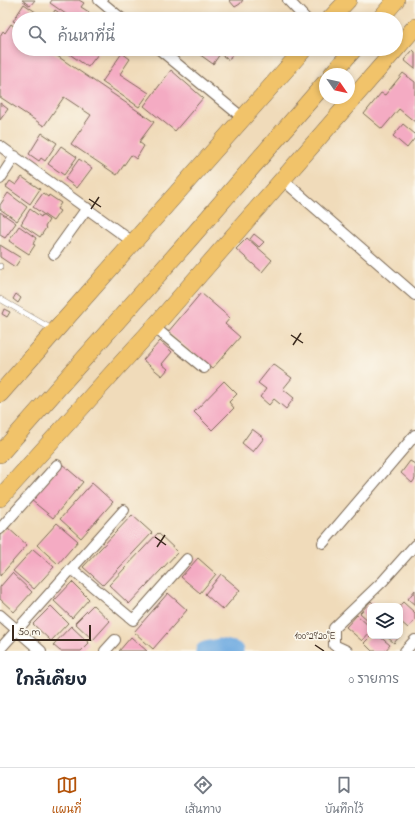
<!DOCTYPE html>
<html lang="th">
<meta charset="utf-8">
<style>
:root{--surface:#fff;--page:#f2f2f3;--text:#1f2937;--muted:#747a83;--line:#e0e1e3;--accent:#b45309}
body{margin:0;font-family:"Indie Flower","Playpen Sans Thai",sans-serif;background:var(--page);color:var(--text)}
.controls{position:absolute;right:12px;bottom:12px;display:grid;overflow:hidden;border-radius:8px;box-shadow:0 2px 6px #0003}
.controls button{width:36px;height:36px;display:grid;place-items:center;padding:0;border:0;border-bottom:1px solid var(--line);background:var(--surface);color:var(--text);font:20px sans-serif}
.compass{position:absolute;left:319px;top:68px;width:36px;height:36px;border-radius:50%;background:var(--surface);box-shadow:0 2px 6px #0003;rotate:124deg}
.scale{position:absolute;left:12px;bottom:10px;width:79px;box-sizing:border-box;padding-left:4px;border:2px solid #3b2a1e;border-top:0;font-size:11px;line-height:14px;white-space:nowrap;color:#3b2a1e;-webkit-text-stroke:3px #fbf7ec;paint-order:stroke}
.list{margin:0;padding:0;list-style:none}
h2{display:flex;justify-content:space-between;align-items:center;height:52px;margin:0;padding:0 16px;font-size:17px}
h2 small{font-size:13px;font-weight:400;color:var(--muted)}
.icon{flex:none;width:22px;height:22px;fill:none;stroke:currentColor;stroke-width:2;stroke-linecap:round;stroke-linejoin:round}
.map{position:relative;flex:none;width:415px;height:651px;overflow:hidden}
.search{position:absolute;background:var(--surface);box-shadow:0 2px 6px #0003;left:12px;right:12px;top:12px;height:44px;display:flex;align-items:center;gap:10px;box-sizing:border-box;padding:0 14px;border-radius:22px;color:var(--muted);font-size:15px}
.sheet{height:116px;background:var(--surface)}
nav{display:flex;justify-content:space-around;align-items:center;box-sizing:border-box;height:56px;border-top:1px solid var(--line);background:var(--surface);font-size:11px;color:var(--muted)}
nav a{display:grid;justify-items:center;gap:2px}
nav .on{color:var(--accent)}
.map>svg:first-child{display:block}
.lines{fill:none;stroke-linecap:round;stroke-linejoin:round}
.river{stroke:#70abe1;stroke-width:19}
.building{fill:#f4abc3}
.service-casing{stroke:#7a6855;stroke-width:6}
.minor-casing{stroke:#7a6855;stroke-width:12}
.trunk-casing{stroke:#7a6855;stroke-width:18}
.service{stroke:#fff;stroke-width:5}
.minor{stroke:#fff;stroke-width:10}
.trunk{stroke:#f1c36a;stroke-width:17}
.ticks{fill:none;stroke:#3b2a1e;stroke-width:1.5}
.ticks-label{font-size:10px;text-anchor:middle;fill:#3b2a1e;stroke:#fbf7ec;stroke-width:3;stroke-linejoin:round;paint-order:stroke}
</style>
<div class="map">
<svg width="415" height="651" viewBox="0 0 415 651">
<rect width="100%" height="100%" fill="#fbf7ec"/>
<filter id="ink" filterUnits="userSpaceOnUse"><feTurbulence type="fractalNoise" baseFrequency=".025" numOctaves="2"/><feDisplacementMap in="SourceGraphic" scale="8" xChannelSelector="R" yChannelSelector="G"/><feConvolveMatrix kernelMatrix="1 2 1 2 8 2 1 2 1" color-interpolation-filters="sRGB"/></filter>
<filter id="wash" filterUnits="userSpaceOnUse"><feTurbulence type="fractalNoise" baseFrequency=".012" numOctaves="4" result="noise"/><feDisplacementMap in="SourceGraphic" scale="16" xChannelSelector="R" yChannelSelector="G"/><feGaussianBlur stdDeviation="0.9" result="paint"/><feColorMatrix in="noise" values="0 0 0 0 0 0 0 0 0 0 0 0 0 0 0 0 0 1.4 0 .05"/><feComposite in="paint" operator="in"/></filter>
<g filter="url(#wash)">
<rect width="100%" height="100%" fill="#f0dbba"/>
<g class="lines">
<path class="river" d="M205 651 219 648 234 651"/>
</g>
<g id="blocks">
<path class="building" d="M22 0H35L30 6Z
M52 0H79L84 3 81 7 89 12 85 19H73L50 3Z
M229 0H243L240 4 235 7Z
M24 4 46 19H19V24L13 21Z
M55 10 68 19H50Z
M11 24 19 30V49H47L154 122 139 142 144 146 136 159 131 155 117 175 71 144 91 115 64 97 44 126 0 97V36L3 31 5 33Z
M71 49H92L98 54 88 67 68 53Z
M192 49H233L235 51 229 60 220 54 213 64Z
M413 50 415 52V69L404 60Z
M122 53 130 59 120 74 149 93 139 107 102 82Z
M171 70 203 98 175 131 144 106Z
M403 73 415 82V122L399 109 382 129 364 114 381 93 385 95Z
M0 103 8 109 0 120Z
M403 124 415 134V138L407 148 393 136Z
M42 133 57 143 45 161 41 158 39 161 29 154Z
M61 146 77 157 64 175 48 164Z
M79 159 92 168 77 188 65 179Z
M22 177 40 189 30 204 6 187 10 181 16 185Z
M8 193 27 207 17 221 0 209V205Z
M43 193 48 197 49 195 61 203 57 209 60 211 53 221 33 207Z
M30 209 41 217 42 215 49 220 45 227 46 228 40 237 21 224Z
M0 212 16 223 5 238 0 235Z
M19 226 36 238 33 244 35 245 29 254 9 241Z
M254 234 264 242 259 247 250 239Z
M247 238 272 260 262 272 236 249Z
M0 245 21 258 15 267 0 257Z
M201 293 230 318 225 324 240 337 212 369 168 332Z
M16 294 21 298 18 303 13 299Z
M4 309 10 312 7 317 2 314Z
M160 341 172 352 162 364 168 369 162 376 143 360Z
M273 364 292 378 283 389 294 398 286 409 274 399 269 405 260 397 266 389 258 383Z
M224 381 237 394 229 402 234 408 212 430 194 412Z
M252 429 264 438 253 452 242 443Z
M410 461 415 464V479L412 483 401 473Z
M62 464 83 482 53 518 31 500Z
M92 483 113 502 81 538 60 519Z
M132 515 152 533 103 585 83 567Z
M57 523 78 541 58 564 37 545Z
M7 527 27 545 0 576V535Z
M158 533 178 552 129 604 109 585Z
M33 549 54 567 34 589 13 571Z
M198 558 216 574 200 593 181 577Z
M12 573 32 592 14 612 0 599V587Z
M221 574 240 590 223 610 205 594Z
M72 582 89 599 72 618 54 601Z
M415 590V605L408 599Z
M168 593 187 610 153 649 134 632Z
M371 601 376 606H370V622L360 613Z
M403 602 415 613V620L408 628 400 621V605Z
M93 605 110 621 93 640 75 623Z
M51 606 68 623 51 641 33 624Z
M357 615 370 627V632L362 641 346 627Z
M71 626 89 643 81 651H60L53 645Z
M371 636H379L390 645 385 651H372L364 643Z
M386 636H400L394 643Z
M131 637 147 651H119Z"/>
</g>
</g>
<g filter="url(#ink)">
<use href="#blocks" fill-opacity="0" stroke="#7a6855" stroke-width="1"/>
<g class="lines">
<defs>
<path id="service" d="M0 267V266
M0 299 52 329"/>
<path id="minor" d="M99 0 122 19
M288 0 306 19
M159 49 243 118
M0 146 133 242
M0 179 15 156
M283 180 415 295
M54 254 87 208
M154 327 204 368
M0 529 57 465
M323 543 415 435
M72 569 133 620 187 559
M0 615 41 651
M0 649 124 510
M105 651 115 640
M347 651 334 645V628L383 581 415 545
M405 651 415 640"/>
<path id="trunk" d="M330 19 348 0
M380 19 396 0
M396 49 415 27
M332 74 354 49
M0 394 55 331 304 49
M0 454 188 241 325 83
M0 498 154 327 396 49"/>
</defs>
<use href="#service" class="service-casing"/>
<use href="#minor" class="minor-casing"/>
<use href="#trunk" class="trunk-casing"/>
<use href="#service" class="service"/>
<use href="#minor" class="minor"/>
<use href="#trunk" class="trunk"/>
</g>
</g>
<path class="ticks" d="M89 199 101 207M91 209 99 197M291 335 303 343M293 345 301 333M155 537 166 545M157 547 165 535M315 645 324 651"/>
<g class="ticks-label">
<text x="315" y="639">100°29'20"E</text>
</g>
</svg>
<div class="controls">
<button><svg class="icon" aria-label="layers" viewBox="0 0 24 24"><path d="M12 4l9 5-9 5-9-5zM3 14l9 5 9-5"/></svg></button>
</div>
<svg class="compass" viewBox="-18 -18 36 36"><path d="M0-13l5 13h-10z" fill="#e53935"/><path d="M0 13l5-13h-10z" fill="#747a83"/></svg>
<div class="scale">50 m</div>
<div class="search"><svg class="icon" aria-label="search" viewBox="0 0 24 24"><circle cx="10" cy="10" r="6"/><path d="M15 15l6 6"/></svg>ค้นหาที่นี่</div>
</div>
<section class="sheet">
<h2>ใกล้เคียง<small>0 รายการ</small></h2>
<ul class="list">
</ul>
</section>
<nav>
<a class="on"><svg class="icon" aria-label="map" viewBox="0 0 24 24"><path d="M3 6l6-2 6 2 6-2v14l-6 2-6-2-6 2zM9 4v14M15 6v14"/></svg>แผนที่</a>
<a><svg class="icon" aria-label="directions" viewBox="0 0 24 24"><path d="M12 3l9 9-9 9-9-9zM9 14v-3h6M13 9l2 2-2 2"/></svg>เส้นทาง</a>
<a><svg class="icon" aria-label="saved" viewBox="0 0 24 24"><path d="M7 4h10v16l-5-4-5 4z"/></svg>บันทึกไว้</a>
</nav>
